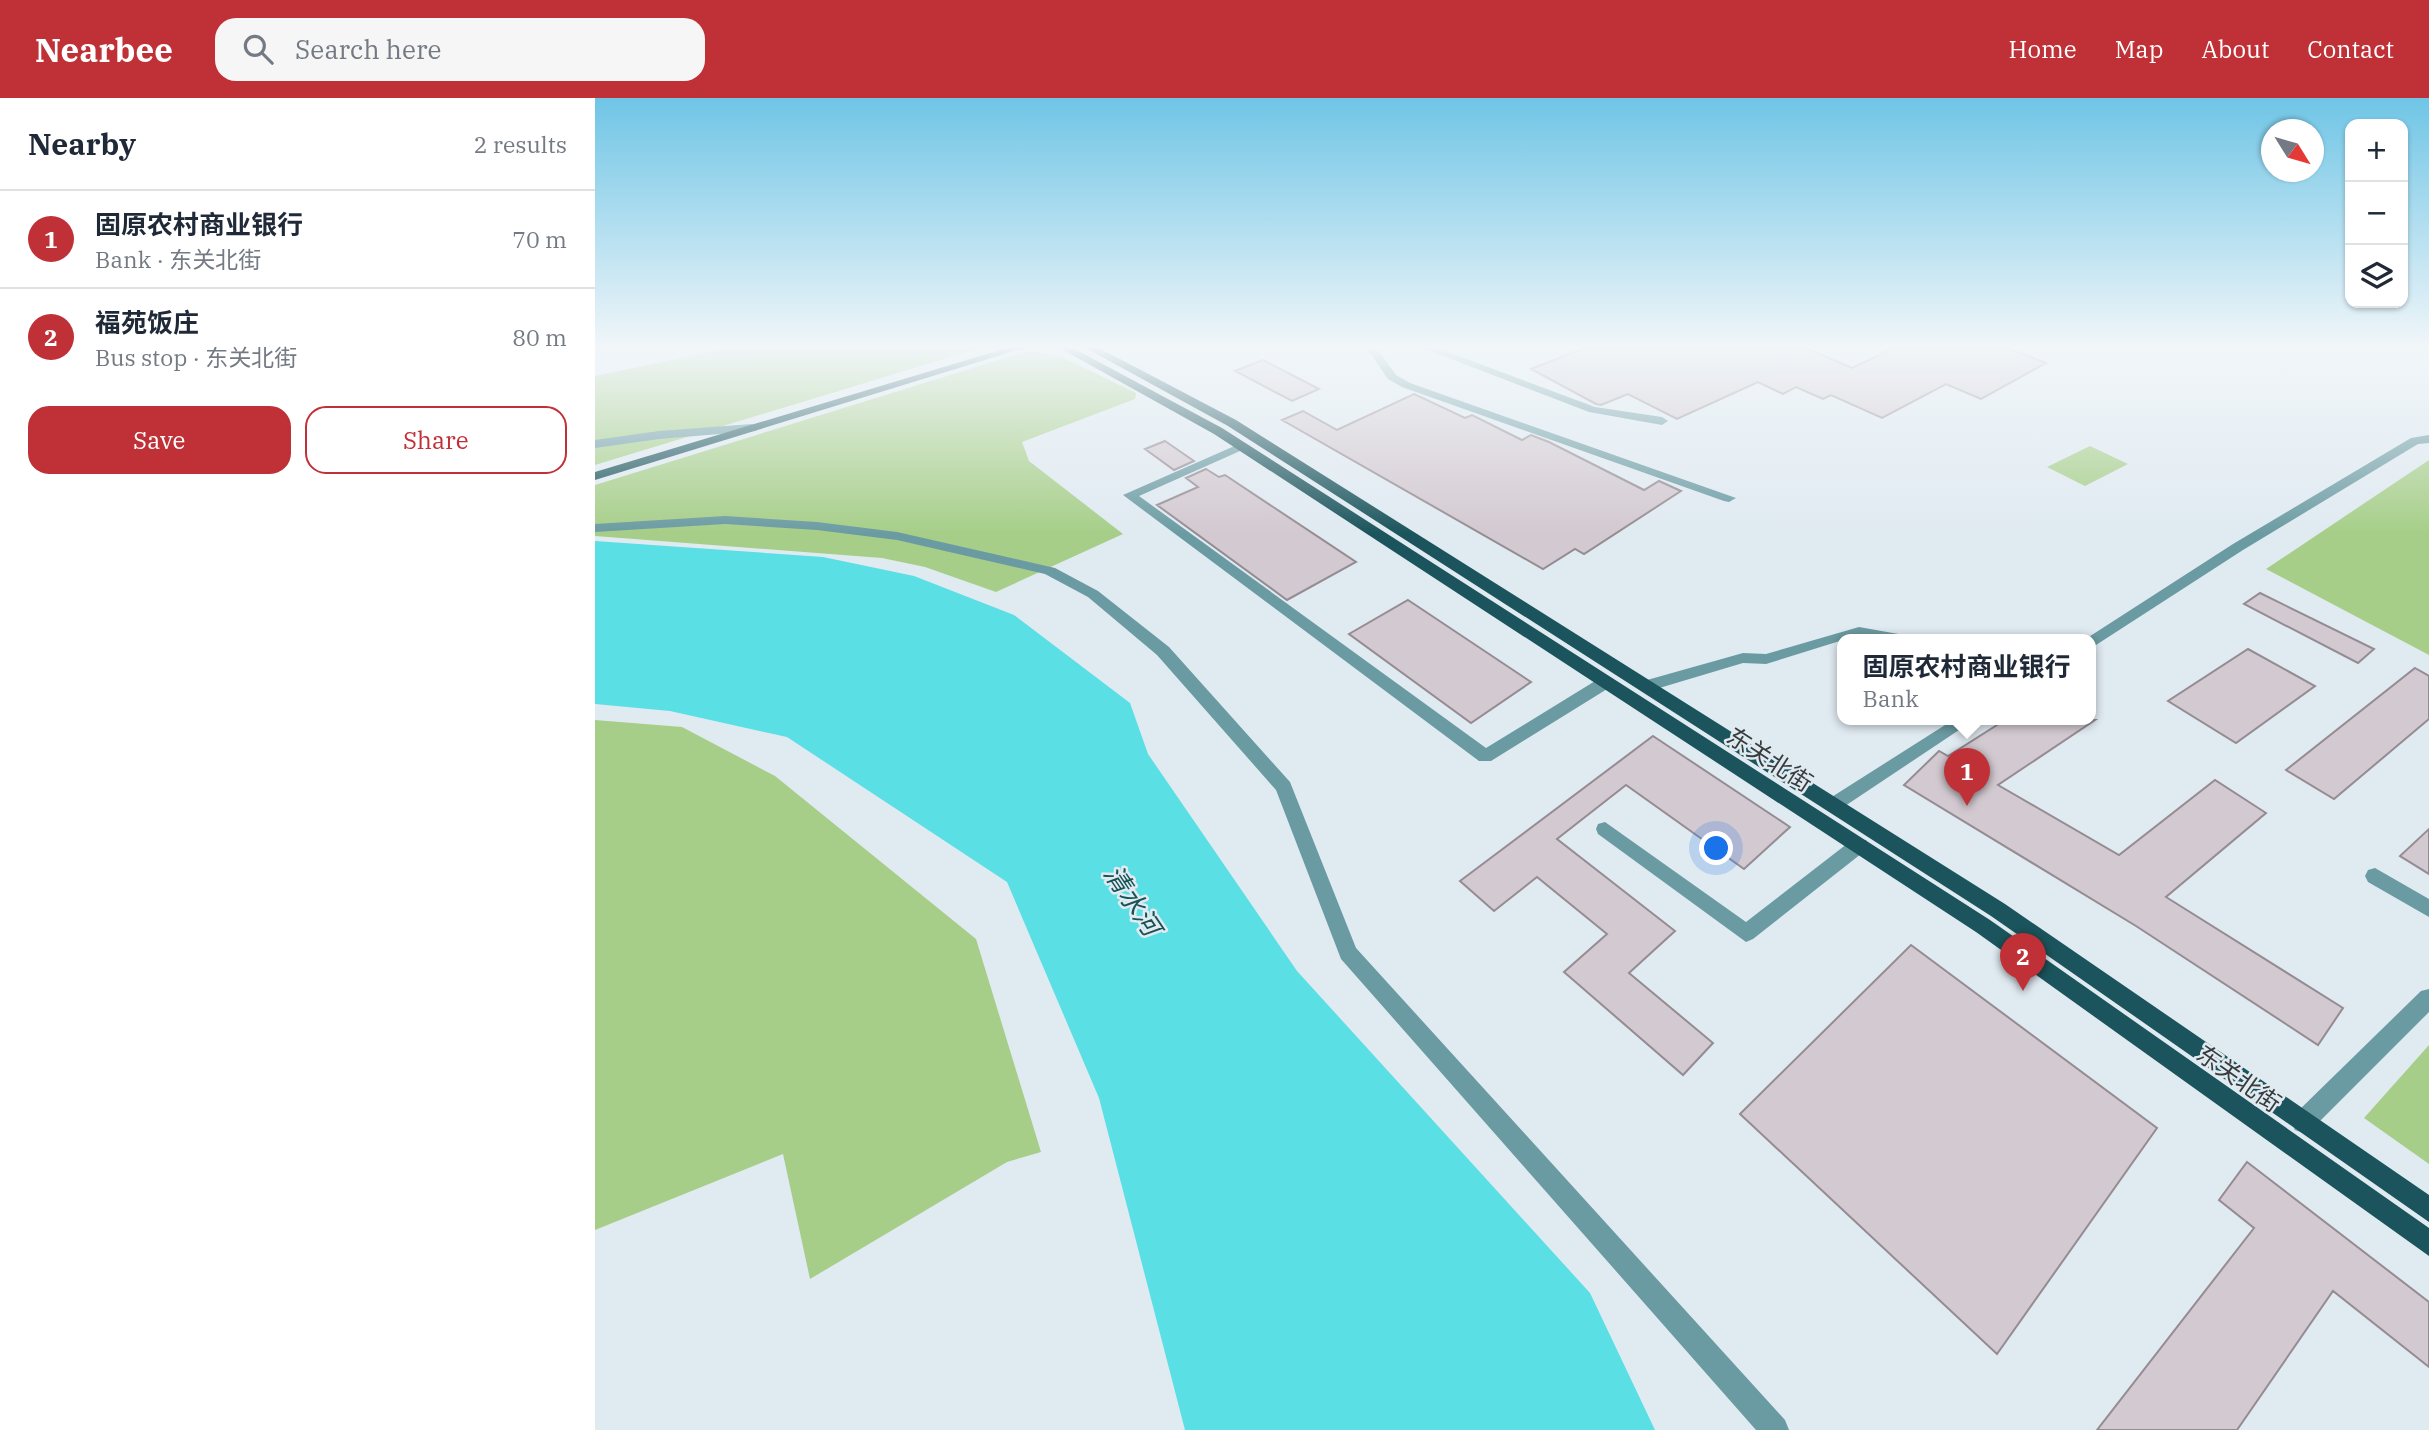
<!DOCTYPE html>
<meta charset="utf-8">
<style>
:root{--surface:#fff;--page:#f6f6f7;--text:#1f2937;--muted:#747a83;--line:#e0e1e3;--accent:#c03037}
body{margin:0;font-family:"IBM Plex Serif","Noto Sans SC",serif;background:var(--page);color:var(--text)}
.controls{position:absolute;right:21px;top:21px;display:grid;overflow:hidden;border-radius:14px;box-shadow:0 2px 5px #0004}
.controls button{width:63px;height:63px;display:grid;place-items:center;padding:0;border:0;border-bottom:2px solid var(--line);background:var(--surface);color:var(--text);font:35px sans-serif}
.compass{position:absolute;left:1666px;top:21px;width:63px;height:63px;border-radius:50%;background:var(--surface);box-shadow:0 2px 5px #0004;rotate:127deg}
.you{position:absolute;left:1122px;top:751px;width:24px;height:24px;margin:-18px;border:5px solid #fff;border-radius:50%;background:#1a73e8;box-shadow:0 0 0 10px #1a73e833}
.badge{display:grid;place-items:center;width:46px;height:46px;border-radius:50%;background:var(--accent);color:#fff;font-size:23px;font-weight:700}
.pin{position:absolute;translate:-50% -58px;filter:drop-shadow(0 2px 4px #0008)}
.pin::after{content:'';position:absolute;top:37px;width:24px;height:21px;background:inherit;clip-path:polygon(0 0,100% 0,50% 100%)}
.popup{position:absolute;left:1242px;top:536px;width:259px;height:91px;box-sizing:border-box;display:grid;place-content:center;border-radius:14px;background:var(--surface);filter:drop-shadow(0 2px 5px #0005);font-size:23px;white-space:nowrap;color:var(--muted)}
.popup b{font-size:26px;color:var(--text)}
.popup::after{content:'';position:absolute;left:50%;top:100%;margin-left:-14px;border:14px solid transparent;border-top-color:var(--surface)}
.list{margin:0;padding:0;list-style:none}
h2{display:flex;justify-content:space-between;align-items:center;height:91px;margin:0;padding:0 28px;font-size:30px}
h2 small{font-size:23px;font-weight:400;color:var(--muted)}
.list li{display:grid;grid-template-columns:46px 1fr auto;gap:21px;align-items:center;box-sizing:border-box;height:98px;padding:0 28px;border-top:2px solid var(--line)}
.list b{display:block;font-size:26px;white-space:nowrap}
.list p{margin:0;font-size:23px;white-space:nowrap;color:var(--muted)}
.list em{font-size:23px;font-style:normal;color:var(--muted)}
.actions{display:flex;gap:14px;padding:21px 28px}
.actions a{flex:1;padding:16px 0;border:2px solid var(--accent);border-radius:21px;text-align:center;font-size:24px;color:var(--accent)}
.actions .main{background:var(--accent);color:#fff}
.icon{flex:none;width:38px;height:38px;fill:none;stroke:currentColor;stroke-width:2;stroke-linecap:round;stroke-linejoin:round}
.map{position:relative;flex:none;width:1834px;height:1332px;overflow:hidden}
header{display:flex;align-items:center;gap:42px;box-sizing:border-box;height:98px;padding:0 35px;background:var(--accent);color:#fff}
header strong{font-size:33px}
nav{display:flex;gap:38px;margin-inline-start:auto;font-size:24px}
.search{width:490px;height:63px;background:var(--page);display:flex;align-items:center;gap:18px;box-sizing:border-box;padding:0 24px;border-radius:21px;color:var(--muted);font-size:26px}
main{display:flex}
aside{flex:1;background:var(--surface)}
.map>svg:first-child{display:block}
.green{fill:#a6ce88}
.water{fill:#59dfe4}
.building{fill:#d3c9d0;stroke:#958c93;stroke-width:2}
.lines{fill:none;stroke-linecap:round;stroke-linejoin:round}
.minor{fill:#6b9ba2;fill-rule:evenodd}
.major{fill:#1b545c;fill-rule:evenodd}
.labels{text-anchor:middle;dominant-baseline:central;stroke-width:5;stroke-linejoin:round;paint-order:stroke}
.street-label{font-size:24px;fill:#383c3e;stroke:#e0eaf1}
.water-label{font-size:26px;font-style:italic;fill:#195255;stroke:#e0eaf1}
</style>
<header>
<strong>Nearbee</strong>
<div class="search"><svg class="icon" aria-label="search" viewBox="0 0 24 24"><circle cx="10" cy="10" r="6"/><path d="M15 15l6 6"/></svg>Search here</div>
<nav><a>Home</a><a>Map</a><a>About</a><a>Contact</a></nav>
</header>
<main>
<aside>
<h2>Nearby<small>2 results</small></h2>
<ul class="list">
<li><span class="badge">1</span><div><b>固原农村商业银行</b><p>Bank · 东关北街</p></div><em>70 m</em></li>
<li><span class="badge">2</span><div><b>福苑饭庄</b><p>Bus stop · 东关北街</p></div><em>80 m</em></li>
</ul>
<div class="actions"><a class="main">Save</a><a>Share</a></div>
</aside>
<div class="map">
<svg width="1834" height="1332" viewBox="0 0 1834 1332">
<rect width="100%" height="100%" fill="#e0eaf1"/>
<path class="green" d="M140 249H388L0 367V278Z
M433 253 467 259 541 295 540 301 427 344 434 363 528 436 401 494 330 469 287 460 0 438V387Z
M1495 348 1533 366 1490 388 1452 369Z
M1834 362V557L1671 471Z
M0 622 87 629 180 678 381 841 446 1054 412 1064 215 1181 188 1056 0 1132Z
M1834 947V1066L1769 1020Z"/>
<path class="water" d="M0 443 228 459 319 478 419 517 535 605 553 656 702 873 995 1195 1060 1332H590L504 1000 412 784 192 639 75 613 0 606Z"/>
<path class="building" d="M992 249H1209L1257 270 1301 249H1410L1451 265 1386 301 1351 286 1287 320 1236 297 1228 301 1201 289 1188 296 1163 284 1082 321 1033 296 1006 307 1001 306 936 271Z
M668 262 724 291 697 303 640 273Z
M819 296 870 320 877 317 927 342 936 337 954 344 1049 392 1064 383 1086 393 989 456 980 451 948 471 687 322 708 313 742 332Z
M570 343 599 363 579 372 550 351Z
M611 371 624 379 630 377 761 464 692 502 562 407 603 389 591 380Z
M1665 495 1779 551 1763 565 1649 506Z
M813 502 936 584 876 625 754 536Z
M1653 551 1720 588 1641 645 1573 603Z
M1820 570 1834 578V621L1739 701 1691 672Z
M1410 622H1500L1403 687 1524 757 1620 682 1671 715 1571 799 1748 910 1723 947 1541 828 1309 687 1344 653 1353 658Z
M1058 638 1195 729 1149 771 1031 687 962 741 1080 833 1034 875 1118 945 1088 977 969 874 1012 836 942 779 899 813 865 783Z
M1834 731V776L1805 758Z
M1316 847 1562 1030 1402 1256 1145 1016Z
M1652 1064 1834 1204V1269L1738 1193 1642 1332H1502L1659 1130 1624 1102Z"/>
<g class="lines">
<path class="minor" d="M771 249H781L801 277 815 285 1141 400 1134 404 1129 403 807 289 793 281Z
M825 249H840L1000 309 1067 319 1073 323 1067 327 994 314Z
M157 326 163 330 161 333 64 341 0 350V342L64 333Z
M1834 337V345L1823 346 1648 452 1501 547 1496 548V542H1489L1638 446 1816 340Z
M644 346 654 349 544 398 891 650 1005 580H1017L1019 584 1017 588 896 663H884L528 397Z
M130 418 222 424 302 434 460 470 503 493 574 549 695 684 761 850 1190 1322 1194 1332H1161L746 861 681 692 562 557 493 499 450 476 302 442 222 432 130 426 0 434V426Z
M1264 529 1309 537 1317 542 1264 539 1248 542 1171 566 1148 565 1051 594 1043 588 1045 584 1148 555 1171 556Z
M1358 622H1379L1244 712H1232L1229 707 1232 702Z
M1010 724 1151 824 1257 742H1271L1273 747 1271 752 1158 841 1151 844 1003 736 1001 731 1003 726Z
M1780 770 1834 801V819L1773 784 1770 778 1773 772Z
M1834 891V914L1716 1032 1708 1035 1700 1032 1696 1024 1700 1016 1826 893Z"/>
<path class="major" d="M415 249H432L0 382V374Z
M463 249H476L627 330 1395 822 1834 1130V1158L1381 834 619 336Z
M489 249H502L641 322 1410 806 1834 1097V1124L1396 818 633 328Z"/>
</g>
<linearGradient id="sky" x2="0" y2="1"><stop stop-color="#6fc5e6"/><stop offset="0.57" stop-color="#f1f6f9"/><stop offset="1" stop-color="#f1f6f9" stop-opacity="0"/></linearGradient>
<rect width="1834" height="436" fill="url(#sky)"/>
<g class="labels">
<g class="street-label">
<text transform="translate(1175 661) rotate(33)">东关北街</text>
<text transform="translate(1644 980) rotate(35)">东关北街</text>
</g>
<g class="water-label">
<text transform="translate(538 802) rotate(56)">清水河</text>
</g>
</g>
</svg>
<div class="controls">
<button>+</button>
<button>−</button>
<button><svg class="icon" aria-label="layers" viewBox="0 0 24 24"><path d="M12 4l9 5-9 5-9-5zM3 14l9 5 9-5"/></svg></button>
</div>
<svg class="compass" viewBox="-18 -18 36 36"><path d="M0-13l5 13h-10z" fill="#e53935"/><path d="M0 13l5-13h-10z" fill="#747a83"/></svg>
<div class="you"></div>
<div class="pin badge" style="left:1372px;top:708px">1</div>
<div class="popup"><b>固原农村商业银行</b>Bank</div>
<div class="pin badge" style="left:1428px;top:893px">2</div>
</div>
</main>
